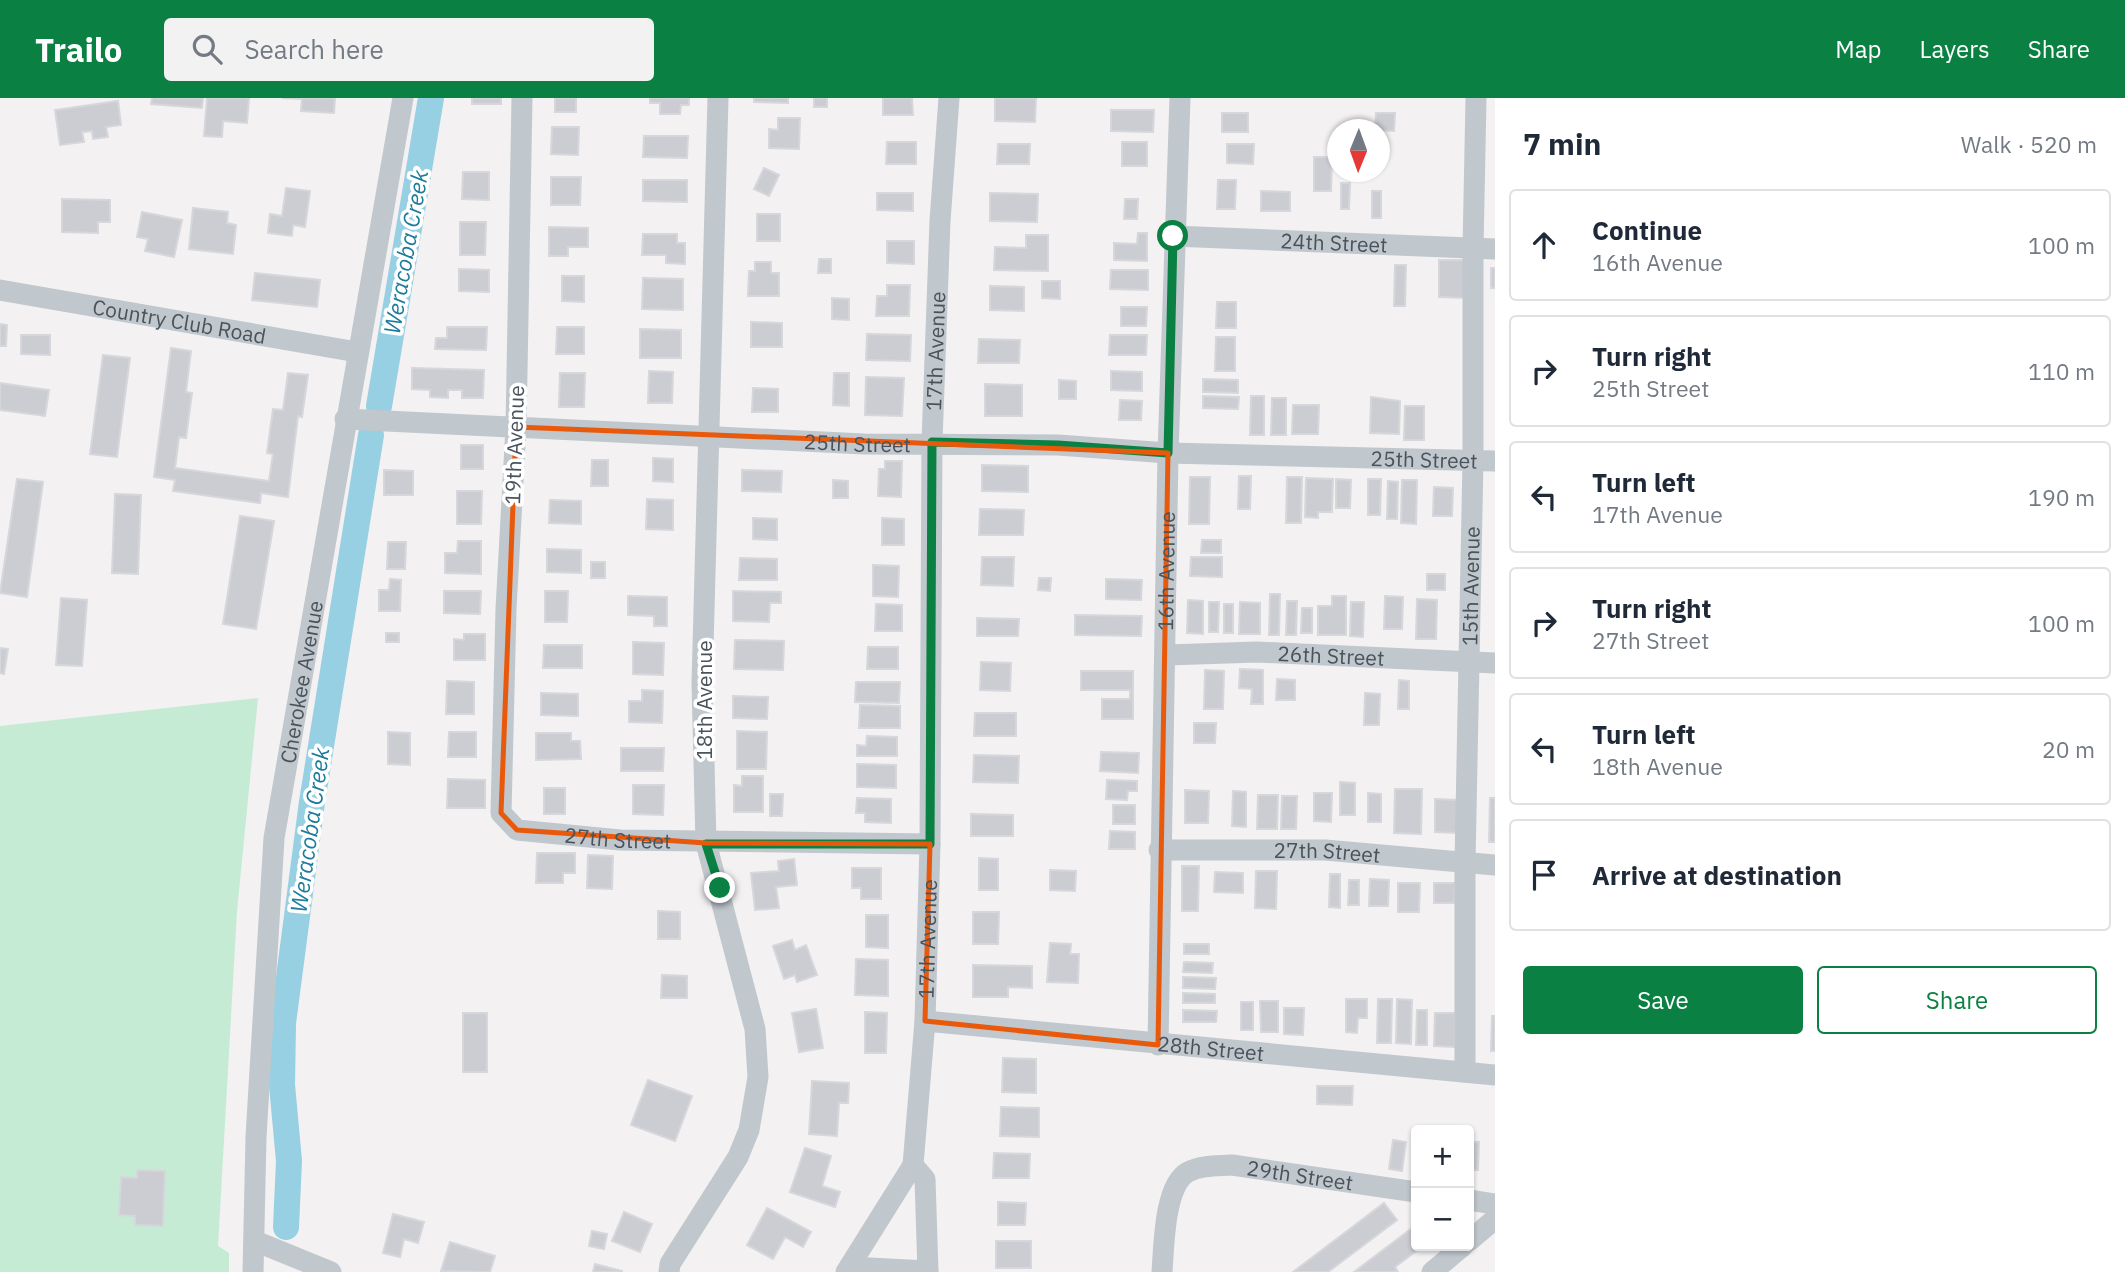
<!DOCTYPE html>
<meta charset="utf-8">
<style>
:root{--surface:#fff;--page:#f2f2f3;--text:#1f2937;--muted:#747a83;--line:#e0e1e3;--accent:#0b8043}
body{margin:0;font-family:"IBM Plex Sans",sans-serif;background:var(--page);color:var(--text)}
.controls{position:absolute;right:21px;bottom:21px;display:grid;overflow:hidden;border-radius:7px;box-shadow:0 2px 5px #0004}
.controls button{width:63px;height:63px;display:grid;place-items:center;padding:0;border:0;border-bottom:2px solid var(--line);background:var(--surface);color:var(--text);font:35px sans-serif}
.compass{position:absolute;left:1327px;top:21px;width:63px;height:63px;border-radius:50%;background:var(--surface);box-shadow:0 2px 5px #0004;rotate:181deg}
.stop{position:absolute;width:21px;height:21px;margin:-16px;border:5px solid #0b8043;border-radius:50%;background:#fff}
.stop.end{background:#0b8043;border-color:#fff;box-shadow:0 2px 7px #0008}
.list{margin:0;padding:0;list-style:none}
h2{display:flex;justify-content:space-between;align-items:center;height:91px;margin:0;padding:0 28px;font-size:30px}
h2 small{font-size:23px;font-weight:400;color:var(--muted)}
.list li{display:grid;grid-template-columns:46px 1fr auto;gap:21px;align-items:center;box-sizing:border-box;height:112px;margin:0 14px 14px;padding:0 14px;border:2px solid var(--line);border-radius:7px}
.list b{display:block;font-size:26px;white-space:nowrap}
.list p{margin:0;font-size:23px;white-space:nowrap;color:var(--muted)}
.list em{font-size:23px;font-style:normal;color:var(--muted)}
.actions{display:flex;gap:14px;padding:21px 28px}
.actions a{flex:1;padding:16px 0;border:2px solid var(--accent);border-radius:7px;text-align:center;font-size:24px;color:var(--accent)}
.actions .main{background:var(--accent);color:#fff}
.icon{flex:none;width:38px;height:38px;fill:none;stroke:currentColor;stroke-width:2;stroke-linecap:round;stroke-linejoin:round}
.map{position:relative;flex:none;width:1495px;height:1174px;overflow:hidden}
header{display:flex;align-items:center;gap:42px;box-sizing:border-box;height:98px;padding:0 35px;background:var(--accent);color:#fff}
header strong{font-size:33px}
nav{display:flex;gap:38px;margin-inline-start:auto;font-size:24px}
.search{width:490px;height:63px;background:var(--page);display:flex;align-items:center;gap:18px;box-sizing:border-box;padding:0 24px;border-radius:7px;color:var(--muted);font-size:26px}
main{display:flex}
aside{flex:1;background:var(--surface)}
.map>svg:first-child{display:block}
.green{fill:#c5ebd5}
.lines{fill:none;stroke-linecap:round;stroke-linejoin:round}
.river{stroke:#97cfe3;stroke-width:26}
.building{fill:#cbcdd2;stroke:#d5d7db;stroke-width:2}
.minor{stroke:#c0c7cd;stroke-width:21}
.route{stroke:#0b8043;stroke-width:9}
.marked{fill:none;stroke:#e8590c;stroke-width:5;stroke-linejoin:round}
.labels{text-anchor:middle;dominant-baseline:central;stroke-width:7;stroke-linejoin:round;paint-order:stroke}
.street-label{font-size:21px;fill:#4a535c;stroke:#fff}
.water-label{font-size:23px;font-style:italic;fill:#1d7c9d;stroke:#fff}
</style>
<header>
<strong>Trailo</strong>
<div class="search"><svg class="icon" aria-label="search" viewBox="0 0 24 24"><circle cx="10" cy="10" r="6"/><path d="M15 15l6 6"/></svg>Search here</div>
<nav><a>Map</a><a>Layers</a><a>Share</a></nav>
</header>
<main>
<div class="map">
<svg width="1495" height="1174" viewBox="0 0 1495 1174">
<rect width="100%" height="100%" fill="#f3f1f1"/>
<path class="green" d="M258 600 237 813 218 1148 229 1155V1174H0V628Z"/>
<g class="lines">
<path class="river" d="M379 308 431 0
M286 1129 289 1063 282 987 283 925 312 704 371 337"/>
</g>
<path class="building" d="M152 0H203L202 10 151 6Z
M207 0H249L247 25 223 23 222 39 204 38Z
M282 0H335L334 15 301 13 302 1Z
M472 0H501V6H472Z
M555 0H576V14H555Z
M650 0H689V7H681L680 16H660V5H650Z
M754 0H788V5L754 4Z
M814 0H827V9H814Z
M883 0H912L913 17H883Z
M995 0H1036L1035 24 995 23Z
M118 3 121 27 106 29 108 39 93 41 92 33 82 34 84 44 60 47 55 12Z
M1111 12H1154L1153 34 1111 33Z
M1222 15H1248V34H1222Z
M1376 15H1395L1394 33 1375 32Z
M778 20H800L799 51 769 50V31L778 32Z
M552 29H579L578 57 551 56Z
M644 38H688L687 60 643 59Z
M887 44H916V66H886Z
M1122 44H1147V68H1122Z
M998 46H1030L1029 66H997Z
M1227 46H1254L1253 66 1227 65Z
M1314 59H1332L1331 93H1314Z
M764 70 779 77 769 98 754 91Z
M463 74H489V102L462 101Z
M551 79H581L580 107H551Z
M643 82H687V104L643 103Z
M1218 82H1236L1235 111H1217Z
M1341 85H1350L1349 111H1341Z
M286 90 310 93 305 129 293 127 292 138 268 135 270 116 282 118Z
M1261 93 1290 94V113H1261Z
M1372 93H1381V120H1372Z
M877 95H913V113L877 112Z
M990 95 1038 96 1037 124 990 123Z
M62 101 110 102V124H98V135L62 134Z
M1125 101H1138L1137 121H1124Z
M193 110 228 114 227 125 236 127 233 156 189 151Z
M142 114 182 122 174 159 145 153 148 141 137 139Z
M757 116H780V143H757Z
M460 124H486L485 157H460Z
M549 129 588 130V149H568V158H549Z
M1138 135H1147V163L1114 162V145L1137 146Z
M643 136H677V145H685V166L666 165V157H642Z
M1026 137H1048V173L994 172 995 149 1026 150Z
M887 143H914V166L887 165Z
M819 161H831V175H818Z
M1439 162H1466L1465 200 1439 199Z
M755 164H771V175H779V198H748L749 173H755Z
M1395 167H1406L1405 208H1394Z
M1491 170H1495V190H1491Z
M459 171 489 172V194L459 193Z
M1111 172H1148V192L1110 191Z
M255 175 320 182 317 209 252 202Z
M562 178H584V204L562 203Z
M643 180 683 181V212L642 211Z
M1042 183H1060V201L1042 200Z
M887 187H910L909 218H876L877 198H887Z
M990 188 1024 189V213L990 212Z
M832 200 849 201V222L832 221Z
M1217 204H1236V230H1216Z
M1121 209H1147L1146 228H1121Z
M751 224 782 225V249H751Z
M0 226 7 227 6 248H0Z
M447 229H487L486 252 435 251 436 240H447Z
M557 229H584V256H556Z
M640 231 681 232V260H640Z
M867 236 911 237 910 263 866 262Z
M21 237H50V257L21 256Z
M1110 237H1147L1146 257H1109Z
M1216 239H1235V273H1215Z
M979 241 1020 242 1019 265H978Z
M171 250 191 253 186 294 192 295 186 340 179 339 175 370 269 383 273 356 267 355 273 311 283 312 288 275 308 277 302 319 298 318 288 399 261 395 260 405 173 393 175 382 154 379Z
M103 257 130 260 117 359 90 356Z
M412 270 484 272 483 300H462V292H448V300L430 299V292L412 291Z
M649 273 673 274 672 305H648Z
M1111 273 1142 274V293L1111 292Z
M560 275H585L584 309H559Z
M834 275H849V308L833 307Z
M866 279 904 280 902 318 865 317Z
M1203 281 1238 282V295L1203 294Z
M1059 282 1076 283V301H1059Z
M0 285 49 292 45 318 0 312Z
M985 286 1022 287V318H985Z
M753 290 778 291V314H752Z
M1203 298 1239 299 1238 311 1203 310Z
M1251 298H1264V337H1250Z
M1371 299 1400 303 1399 336 1370 335Z
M1272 300H1286V337H1271Z
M1120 302 1142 303 1141 322H1119Z
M1293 307H1319L1318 336H1292Z
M1405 308H1424V342H1404Z
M461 347H483V371H461Z
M653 360 673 361V384L653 383Z
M592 362H608V388H591Z
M885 363H902L901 399 878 398 879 371H885Z
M982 367 1028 368V394L982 393Z
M384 372 413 373V397H384Z
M742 372 782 373 781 394 742 393Z
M1239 378H1251L1250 411H1238Z
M1190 379H1210L1209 426H1189Z
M1287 379H1302L1301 425H1286Z
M1306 380 1333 381 1332 414H1318V420L1305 419Z
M17 381 43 384 27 499 0 495Z
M1336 381 1351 382 1350 410H1336Z
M1368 381H1381L1380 417H1368Z
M833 382 848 383V400H833Z
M1402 382H1417L1416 426 1401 425Z
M1388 383 1398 384 1397 421H1387Z
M1434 389 1453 390 1452 418H1433Z
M457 393H482L481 426H457Z
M115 396 141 397 138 476 112 475Z
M647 401 673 402V432L646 431Z
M550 402 581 403V426L549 425Z
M980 411 1024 412 1023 437H979Z
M240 418 274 423 256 531 223 526Z
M753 420 777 421V442L753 441Z
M882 420 904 421V447H882Z
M1202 442H1221V455H1201Z
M458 443H481V476L445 475V455H457Z
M388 444H406L405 471H387Z
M547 451 581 452V475L547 474Z
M982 459H1014L1013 488 981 487Z
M1191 459H1222V479L1190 478Z
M740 460 777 461V482H739Z
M591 464H605V480H591Z
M873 467 899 468 898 499 873 498Z
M1427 476H1445V492H1427Z
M1039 480H1051L1050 493 1038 492Z
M390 481 401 482 400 513H379V492H389Z
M1106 481 1142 482 1141 502 1106 501Z
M444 493H481L480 516 444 515Z
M545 493H568L567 524H545Z
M733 493 781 494V505H770L769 524 733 523Z
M1270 496H1280L1279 537H1269Z
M628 498 667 499V528H654V518L628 517Z
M1332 498H1346V537H1318V508H1332Z
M1385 498 1403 499 1402 531H1384Z
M61 500 87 502 82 568 56 567Z
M1417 501 1437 502 1436 541H1416Z
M1188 502 1203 503V536L1187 535Z
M1287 503H1297L1296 537H1286Z
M1209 504H1219L1218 534H1209Z
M1240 504 1260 505V536H1239Z
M1351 504H1364L1363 539 1350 538Z
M876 506 902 507V533H875Z
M1224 506H1233V535H1224Z
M1302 510H1312V535H1301Z
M1075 517 1142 518 1141 538 1075 537Z
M977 520 1019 521 1018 538H977Z
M386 535H399V544H386Z
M464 536H485V562H454V541L464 542Z
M735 542 784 543 783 572 734 571Z
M633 544 664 545 663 577 633 576Z
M544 547H582V570H543Z
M868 549H898V571H867Z
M0 550 8 551 4 576 0 575Z
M981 564 1011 565 1010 593 980 592Z
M1240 571 1263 572V606H1251L1252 591 1239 590Z
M1205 572 1224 573 1223 611H1204Z
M1081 573H1133V621H1102V601H1130V592H1081Z
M1277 581 1295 582V602H1276Z
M1399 582 1409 583V611H1398Z
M447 583 474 584V616H446Z
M856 584H900L899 605 855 604Z
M642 592 663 593 662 625 629 624V603H642Z
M541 595 578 596V618L541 617Z
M1365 595 1380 596 1379 627H1364Z
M733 598 768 599 767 621 733 620Z
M860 607 900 608V630H859Z
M975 615H1016V638H974Z
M1194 625H1216L1215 645H1194Z
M737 633 767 634 766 671H737Z
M388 634 410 635V667L388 666Z
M449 634H476V659H448Z
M536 635H571V643H580L581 661 536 662Z
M867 638 897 639V658H857V647L866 648Z
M621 650H664L663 673H621Z
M1101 654 1139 655 1138 675 1100 673Z
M974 657 1019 658 1018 685 973 684Z
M857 666 896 667V690L857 689Z
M742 678H763V714H734V687L742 688Z
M448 681 485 682V710H447Z
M1107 682 1137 683V693H1128L1127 702 1106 701Z
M1340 684 1355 685V717H1340Z
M633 687H664L663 717 633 716Z
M544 690H565V716H544Z
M1395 691H1422L1421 736 1394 735Z
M1185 692 1209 693 1208 725H1185Z
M1233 693 1246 694V729L1232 728Z
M1314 695H1332L1331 724 1314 723Z
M1368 695 1381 696V724H1368Z
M770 696H783L782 718H770Z
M1258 697H1278L1277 731H1257Z
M1282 698H1297L1296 731H1281Z
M857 700 891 701V725L865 724V715H856Z
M1490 700H1495V744H1489Z
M1435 701 1458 702V735L1435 734Z
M1113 707H1135V726H1113Z
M971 716 1013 717V738H971Z
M1110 733 1135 734V751H1109Z
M537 755H575V775H563V785H536Z
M588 757 613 758 612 791 587 790Z
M979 760 998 761V792H979Z
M794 761 797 787 776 789 779 810 755 812 751 775 779 773 778 763Z
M1182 768H1199L1198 813H1182Z
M852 770H881V801H861V790H852Z
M1050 772 1076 773 1075 793 1050 792Z
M1256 773H1277L1276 811 1255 810Z
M1215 774 1243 775V795L1214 794Z
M1330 776H1340V810L1329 809Z
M1370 781 1389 782 1388 808H1369Z
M1349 782H1359V807H1348Z
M1398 785H1420L1419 814H1398Z
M1434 785H1455L1454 805H1434Z
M658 813 680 814V841H658Z
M973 814H999L998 846H973Z
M866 817H888V850L866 849Z
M792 842 795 852 806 847 817 877 797 884 795 877 784 881 773 848Z
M1050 845 1071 846 1070 856H1079L1078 885 1047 884Z
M1184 846H1209V856H1184Z
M856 861 888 862V898L855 897Z
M1184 864 1213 865 1212 875 1183 874Z
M973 867 1032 868V890L1008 889V899H973Z
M662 877 687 878V900H661Z
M1183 879 1216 880 1215 891 1183 890Z
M1183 895 1215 896V905H1183Z
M1346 901H1367V920H1358L1357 935 1346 934Z
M1378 901H1392L1391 945H1377Z
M1397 901 1412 902 1411 946 1396 945Z
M1260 903H1278V934H1261Z
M1241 904H1253V932H1241Z
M1284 910H1304L1303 937 1284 936Z
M816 911 823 950 799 954 792 915Z
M1183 912 1217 913 1216 924H1183Z
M1417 912H1427V947H1416Z
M865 914 887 915 886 955H865Z
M463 915H487V974H463Z
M1435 915H1455V949L1434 948Z
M1492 918H1495V953H1491Z
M1003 960 1036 961V995L1002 994Z
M648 982 692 998 675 1043 631 1027Z
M812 983 849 985 848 1005H839L837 1038 809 1036Z
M1317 988H1353L1352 1007 1317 1006Z
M1001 1009 1039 1010V1039L1000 1038Z
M1393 1042 1406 1044 1402 1073 1389 1071Z
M1469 1044H1479L1478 1072H1469Z
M805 1050 831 1058 822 1088 840 1094 835 1109 790 1094Z
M994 1055 1030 1056 1029 1080H993Z
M137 1072 165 1073 163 1128 135 1127V1118L119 1117 121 1079 137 1080Z
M998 1104 1026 1105 1025 1127H998Z
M1384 1105 1397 1122 1328 1174H1293Z
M767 1110 811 1134 803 1149 785 1139 773 1161 747 1147Z
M624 1114 652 1126 640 1154 612 1143Z
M393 1116 424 1124 418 1145 404 1141 400 1159 383 1155Z
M1416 1127V1148H1423L1395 1169 1398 1174H1354Z
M592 1133 607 1136 604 1151 589 1148Z
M996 1143H1031V1170H996Z
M450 1144 495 1158 490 1174 441 1173Z
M595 1166 622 1173V1174H593Z"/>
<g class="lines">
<g class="minor">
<path id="s1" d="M522 0 516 329 506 511 501 715 517 732 620 742 930 746"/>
<path id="s2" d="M1173 138 1495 151"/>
<path id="s3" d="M0 192 357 254"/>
<path id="s4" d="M345 321 864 346 1058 347 1168 355 1495 363"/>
<path id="s5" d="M1167 557 1257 554 1495 565"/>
<path id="s6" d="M1159 752H1325L1495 767"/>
<path id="s7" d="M925 923 1495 977"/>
<path id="s8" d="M1158 947 1168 355 1180 0"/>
<path id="s9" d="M1465 974V765L1473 362V151L1476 0"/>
<path d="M1469 1102 1495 1106"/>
<path d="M255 1143 331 1174"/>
<path d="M1469 1143 1495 1121"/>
<path d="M850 1169 928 1173"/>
<path id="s10" d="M253 1174 256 1039 274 740 403 0"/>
<path d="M669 1174 670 1166 738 1059 749 1032 758 979 755 931 706 745 702 585 718 0"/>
<path d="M846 1174 913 1067"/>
<path id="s11" d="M928 1174 925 1081 913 1067 925 923 930 746 932 344 940 123 949 0"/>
<path id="s12" d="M1162 1174C1164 1149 1164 1087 1188 1074 1201 1067 1217 1068 1232 1067L1416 1094"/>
<path d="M1432 1174 1463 1148"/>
</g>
</g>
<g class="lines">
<path class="route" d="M720 790 706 746H930L932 344 1058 347 1168 355 1173 138"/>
</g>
<path class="marked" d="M516 329 1168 355 1158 947 925 923 930 746 706 745 517 732 501 715Z"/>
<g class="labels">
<g class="street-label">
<text stroke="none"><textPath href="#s2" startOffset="161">24th Street</textPath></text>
<text stroke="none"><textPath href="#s3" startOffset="182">Country Club Road</textPath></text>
<text stroke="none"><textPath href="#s11" startOffset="926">17th Avenue</textPath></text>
<text stroke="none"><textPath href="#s4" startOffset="513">25th Street</textPath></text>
<text transform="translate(514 347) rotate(-88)">19th Avenue</text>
<text stroke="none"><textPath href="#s4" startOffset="1080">25th Street</textPath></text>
<text stroke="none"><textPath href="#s8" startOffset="474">16th Avenue</textPath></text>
<text stroke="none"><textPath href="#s9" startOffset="486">15th Avenue</textPath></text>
<text stroke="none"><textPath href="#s5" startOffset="164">26th Street</textPath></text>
<text stroke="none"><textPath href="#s10" startOffset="593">Cherokee Avenue</textPath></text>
<text transform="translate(704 602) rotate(-90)">18th Avenue</text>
<text stroke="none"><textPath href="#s1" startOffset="840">27th Street</textPath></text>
<text stroke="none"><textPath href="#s6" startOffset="168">27th Street</textPath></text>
<text stroke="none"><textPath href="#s11" startOffset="338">17th Avenue</textPath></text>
<text stroke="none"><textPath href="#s7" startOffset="287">28th Street</textPath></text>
<text stroke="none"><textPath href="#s12" startOffset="220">29th Street</textPath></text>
</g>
<g class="water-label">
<text transform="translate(405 154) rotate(-80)">Weracoba Creek</text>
<text transform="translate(309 732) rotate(-82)">Weracoba Creek</text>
</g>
</g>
</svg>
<div class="controls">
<button>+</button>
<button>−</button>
</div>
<svg class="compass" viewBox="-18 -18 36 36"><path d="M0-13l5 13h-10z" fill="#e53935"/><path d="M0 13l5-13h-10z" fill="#747a83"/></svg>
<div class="stop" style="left:1173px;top:138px"></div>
<div class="stop end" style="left:720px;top:790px"></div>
</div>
<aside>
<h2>7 min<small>Walk · 520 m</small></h2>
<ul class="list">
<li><svg class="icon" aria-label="ahead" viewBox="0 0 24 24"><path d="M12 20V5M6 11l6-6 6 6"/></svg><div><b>Continue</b><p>16th Avenue</p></div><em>100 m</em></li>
<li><svg class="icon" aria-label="right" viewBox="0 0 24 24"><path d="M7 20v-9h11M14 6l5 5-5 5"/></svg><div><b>Turn right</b><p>25th Street</p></div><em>110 m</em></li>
<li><svg class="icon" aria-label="left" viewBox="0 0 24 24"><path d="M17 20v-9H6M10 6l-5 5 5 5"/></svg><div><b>Turn left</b><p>17th Avenue</p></div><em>190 m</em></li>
<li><svg class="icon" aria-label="right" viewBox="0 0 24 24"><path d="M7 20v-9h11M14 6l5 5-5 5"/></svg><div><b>Turn right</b><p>27th Street</p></div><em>100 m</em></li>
<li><svg class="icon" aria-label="left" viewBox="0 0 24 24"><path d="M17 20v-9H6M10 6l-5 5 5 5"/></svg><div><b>Turn left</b><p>18th Avenue</p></div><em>20 m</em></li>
<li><svg class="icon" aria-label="arrive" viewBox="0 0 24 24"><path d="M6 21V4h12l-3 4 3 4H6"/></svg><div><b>Arrive at destination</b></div></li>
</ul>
<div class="actions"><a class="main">Save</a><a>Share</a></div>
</aside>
</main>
